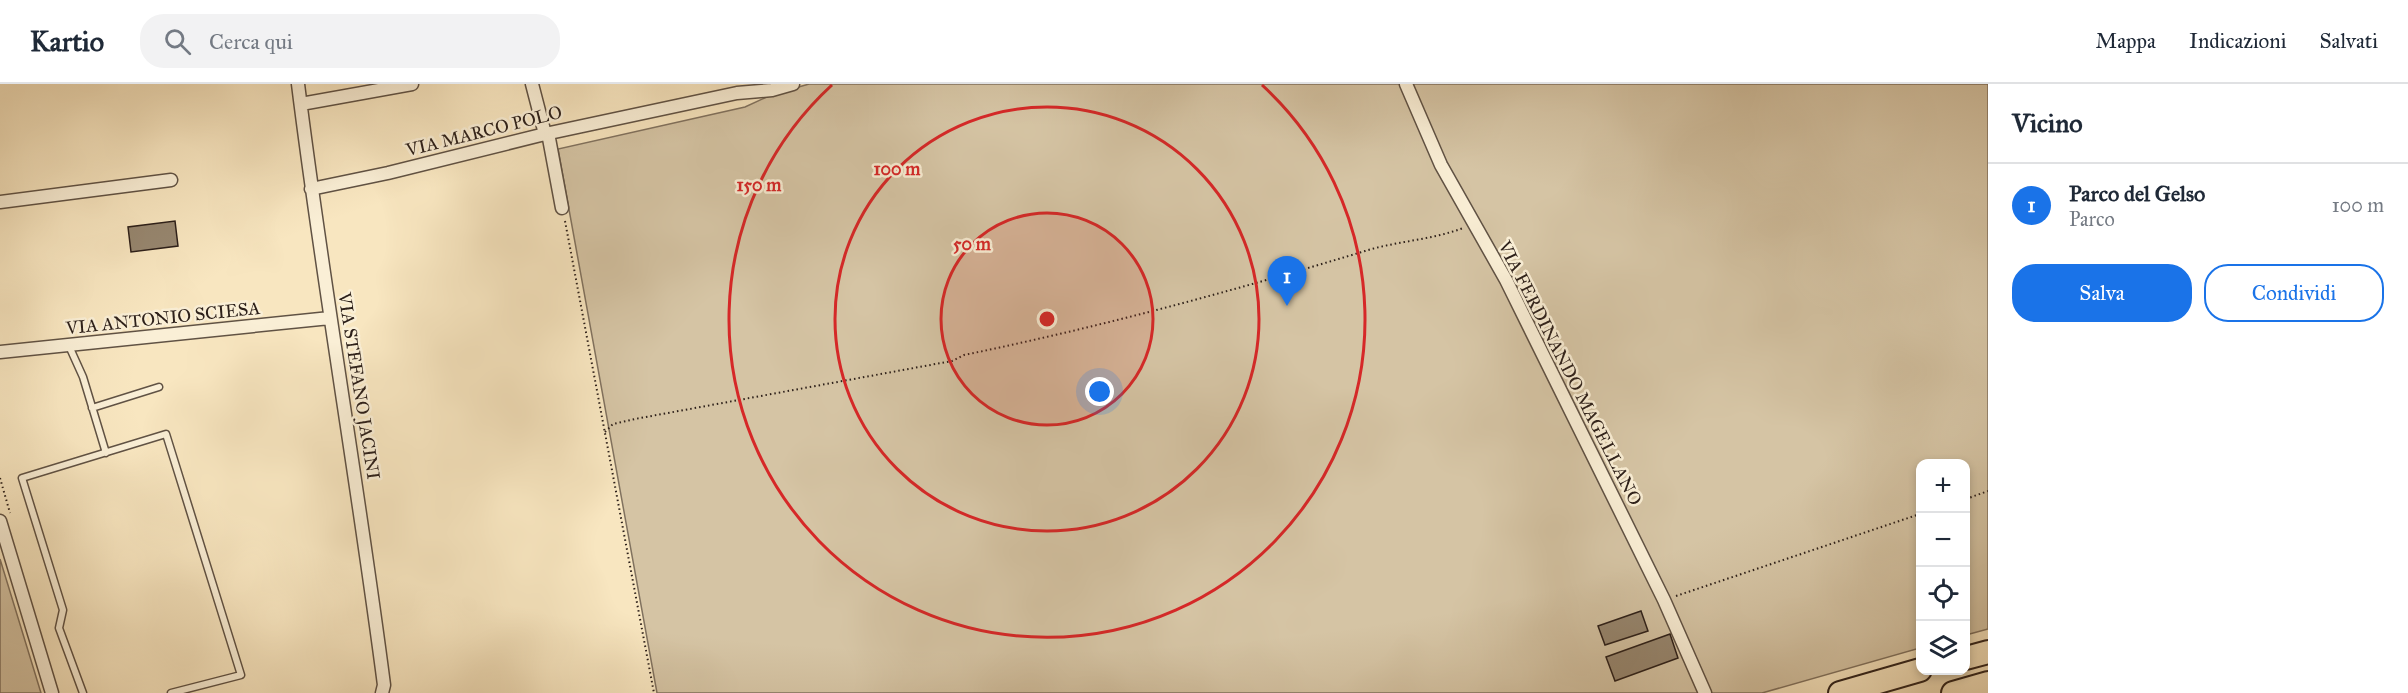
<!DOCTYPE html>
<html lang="it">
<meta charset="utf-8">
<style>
:root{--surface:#fff;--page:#f2f2f3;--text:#1f2937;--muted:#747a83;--line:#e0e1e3;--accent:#1a73e8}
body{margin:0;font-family:"IM FELL Great Primer",serif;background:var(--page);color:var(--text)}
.controls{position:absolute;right:18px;bottom:18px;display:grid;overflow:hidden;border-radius:12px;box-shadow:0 3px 9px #0003}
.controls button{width:54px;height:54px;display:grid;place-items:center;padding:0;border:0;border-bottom:2px solid var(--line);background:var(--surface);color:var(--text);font:30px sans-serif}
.you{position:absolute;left:1100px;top:308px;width:21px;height:21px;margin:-15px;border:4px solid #fff;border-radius:50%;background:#1a73e8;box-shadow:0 0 0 9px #1a73e833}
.badge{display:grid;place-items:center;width:39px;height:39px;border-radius:50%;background:var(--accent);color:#fff;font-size:20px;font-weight:700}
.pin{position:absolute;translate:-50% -50px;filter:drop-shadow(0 2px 3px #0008)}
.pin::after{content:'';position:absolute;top:32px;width:21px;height:18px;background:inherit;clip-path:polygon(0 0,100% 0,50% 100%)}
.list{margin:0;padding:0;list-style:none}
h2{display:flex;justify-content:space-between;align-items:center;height:78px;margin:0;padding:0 24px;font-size:26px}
h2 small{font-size:20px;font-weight:400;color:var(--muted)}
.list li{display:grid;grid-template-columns:39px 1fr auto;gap:18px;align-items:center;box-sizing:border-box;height:84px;padding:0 24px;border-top:2px solid var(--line)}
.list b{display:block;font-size:22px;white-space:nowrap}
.list p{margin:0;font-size:20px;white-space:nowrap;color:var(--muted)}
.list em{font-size:20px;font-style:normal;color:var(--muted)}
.actions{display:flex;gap:12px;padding:18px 24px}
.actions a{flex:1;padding:14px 0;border:2px solid var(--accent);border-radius:24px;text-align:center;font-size:21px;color:var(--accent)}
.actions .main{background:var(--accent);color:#fff}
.icon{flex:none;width:33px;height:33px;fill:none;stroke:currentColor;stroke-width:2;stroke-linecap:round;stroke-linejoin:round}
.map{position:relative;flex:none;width:1988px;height:609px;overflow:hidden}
header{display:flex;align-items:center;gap:36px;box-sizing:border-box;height:84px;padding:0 30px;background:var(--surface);border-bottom:2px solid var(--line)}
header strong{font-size:28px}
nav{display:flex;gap:33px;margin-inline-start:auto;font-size:21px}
.search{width:420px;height:54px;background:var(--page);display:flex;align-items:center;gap:15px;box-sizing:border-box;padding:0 21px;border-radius:24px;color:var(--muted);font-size:22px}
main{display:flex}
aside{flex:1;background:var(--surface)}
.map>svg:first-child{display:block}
.green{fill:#d5c4a4;stroke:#81725f;stroke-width:1.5}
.building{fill:#978770;stroke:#2d201a;stroke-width:1.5}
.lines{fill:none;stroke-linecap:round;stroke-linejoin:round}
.lane-casing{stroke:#605244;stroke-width:9}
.street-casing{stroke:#605244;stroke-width:15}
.highway-casing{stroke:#2d201a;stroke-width:26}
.path{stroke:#2d201a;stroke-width:2;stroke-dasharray:1.5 3;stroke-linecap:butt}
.lane{stroke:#faefd6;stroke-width:6}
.street{stroke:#faefd6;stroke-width:12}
.highway{stroke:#f8e6c0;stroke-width:22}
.ring{fill:none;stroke:#d62828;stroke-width:3}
.labels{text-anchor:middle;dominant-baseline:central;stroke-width:5;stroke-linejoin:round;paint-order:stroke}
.street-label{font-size:18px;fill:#2d201a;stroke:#faefd6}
.centre{fill:#d62828;stroke:#faefd6;stroke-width:3}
.ring-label{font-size:18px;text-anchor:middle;font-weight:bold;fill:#d62828;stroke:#faefd6;stroke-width:5;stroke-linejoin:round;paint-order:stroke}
</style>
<header>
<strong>Kartio</strong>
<div class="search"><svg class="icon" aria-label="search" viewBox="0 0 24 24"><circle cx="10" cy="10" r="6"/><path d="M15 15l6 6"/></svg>Cerca qui</div>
<nav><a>Mappa</a><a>Indicazioni</a><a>Salvati</a></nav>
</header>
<main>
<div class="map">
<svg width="1988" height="609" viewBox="0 0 1988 609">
<rect width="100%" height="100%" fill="#f8e6c0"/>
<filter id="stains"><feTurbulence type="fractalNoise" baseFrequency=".00333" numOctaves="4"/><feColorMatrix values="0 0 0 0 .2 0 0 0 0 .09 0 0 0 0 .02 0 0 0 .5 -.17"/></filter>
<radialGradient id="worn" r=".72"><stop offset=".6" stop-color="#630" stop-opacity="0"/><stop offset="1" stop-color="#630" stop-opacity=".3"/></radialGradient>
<path class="green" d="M809 0H1988V545L1966 551V380H1920V564L1762 609H657L558 65 745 23 771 11Z
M0 475 41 609H0Z"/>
<path class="building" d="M175 137 178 162 131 168 128 143Z
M1641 527 1648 547 1605 561 1598 542Z
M1670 550 1678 574 1615 597 1606 573Z"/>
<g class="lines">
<defs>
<path id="lane" d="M69 262 83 293 106 369
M92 324 159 303
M83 609 59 544 63 526 22 394 166 350 241 591 171 609"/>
<path id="street" d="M298 0C323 201 358 400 384 601L382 609
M532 0 545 50
M1406 0 1441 81 1506 196 1664 516 1705 609
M301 20 412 0
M548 49 562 124
M311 105 388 89 545 50 737 9 772 6 793 0
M0 118 171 96
M0 268 330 234
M0 437 52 609"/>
<path id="highway" d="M1966 574 1988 568
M1840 609 1920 586
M1953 609 1988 599"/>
</defs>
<use href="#lane" class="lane-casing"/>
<use href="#street" class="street-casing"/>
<use href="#highway" class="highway-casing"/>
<path class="path" d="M565 137 654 609
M605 348 613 340 635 335 952 277 964 271C1100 243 1233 207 1365 167 1397 157 1432 156 1463 144
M0 394 10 429
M1966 415 1988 407
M1676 512 1920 430"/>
<use href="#lane" class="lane"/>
<use href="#street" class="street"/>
<use href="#highway" class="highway"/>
</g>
<circle cx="1047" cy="235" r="106" fill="#d62828" fill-opacity=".12"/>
<g class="ring">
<circle cx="1047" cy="235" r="106"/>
<circle cx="1047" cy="235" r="212"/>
<path d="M1262 1A318 318 0 1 1 832 1"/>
</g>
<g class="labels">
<g class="street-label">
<text transform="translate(484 47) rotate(-14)">VIA MARCO POLO</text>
<text transform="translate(163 234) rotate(-6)">VIA ANTONIO SCIESA</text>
<text transform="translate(1570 289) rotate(63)">VIA FERDINANDO MAGELLANO</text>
<text transform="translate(359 302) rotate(81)">VIA STEFANO JACINI</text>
</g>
</g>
<circle cx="1047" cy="235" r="9" class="centre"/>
<g class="ring-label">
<text x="897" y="91">100 m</text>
<text x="759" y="107">150 m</text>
<text x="972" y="166">50 m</text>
</g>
<rect width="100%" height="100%" filter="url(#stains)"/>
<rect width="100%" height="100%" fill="url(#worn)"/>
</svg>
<div class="controls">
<button>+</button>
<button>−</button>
<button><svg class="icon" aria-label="locate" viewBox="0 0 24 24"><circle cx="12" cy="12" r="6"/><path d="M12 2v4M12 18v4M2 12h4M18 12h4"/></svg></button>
<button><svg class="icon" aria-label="layers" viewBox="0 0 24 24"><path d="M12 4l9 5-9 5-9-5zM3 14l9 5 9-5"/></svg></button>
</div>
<div class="you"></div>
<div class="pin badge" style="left:1287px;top:222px">1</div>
</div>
<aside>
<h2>Vicino<small></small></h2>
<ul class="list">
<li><span class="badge">1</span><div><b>Parco del Gelso</b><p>Parco</p></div><em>100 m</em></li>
</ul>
<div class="actions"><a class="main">Salva</a><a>Condividi</a></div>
</aside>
</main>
